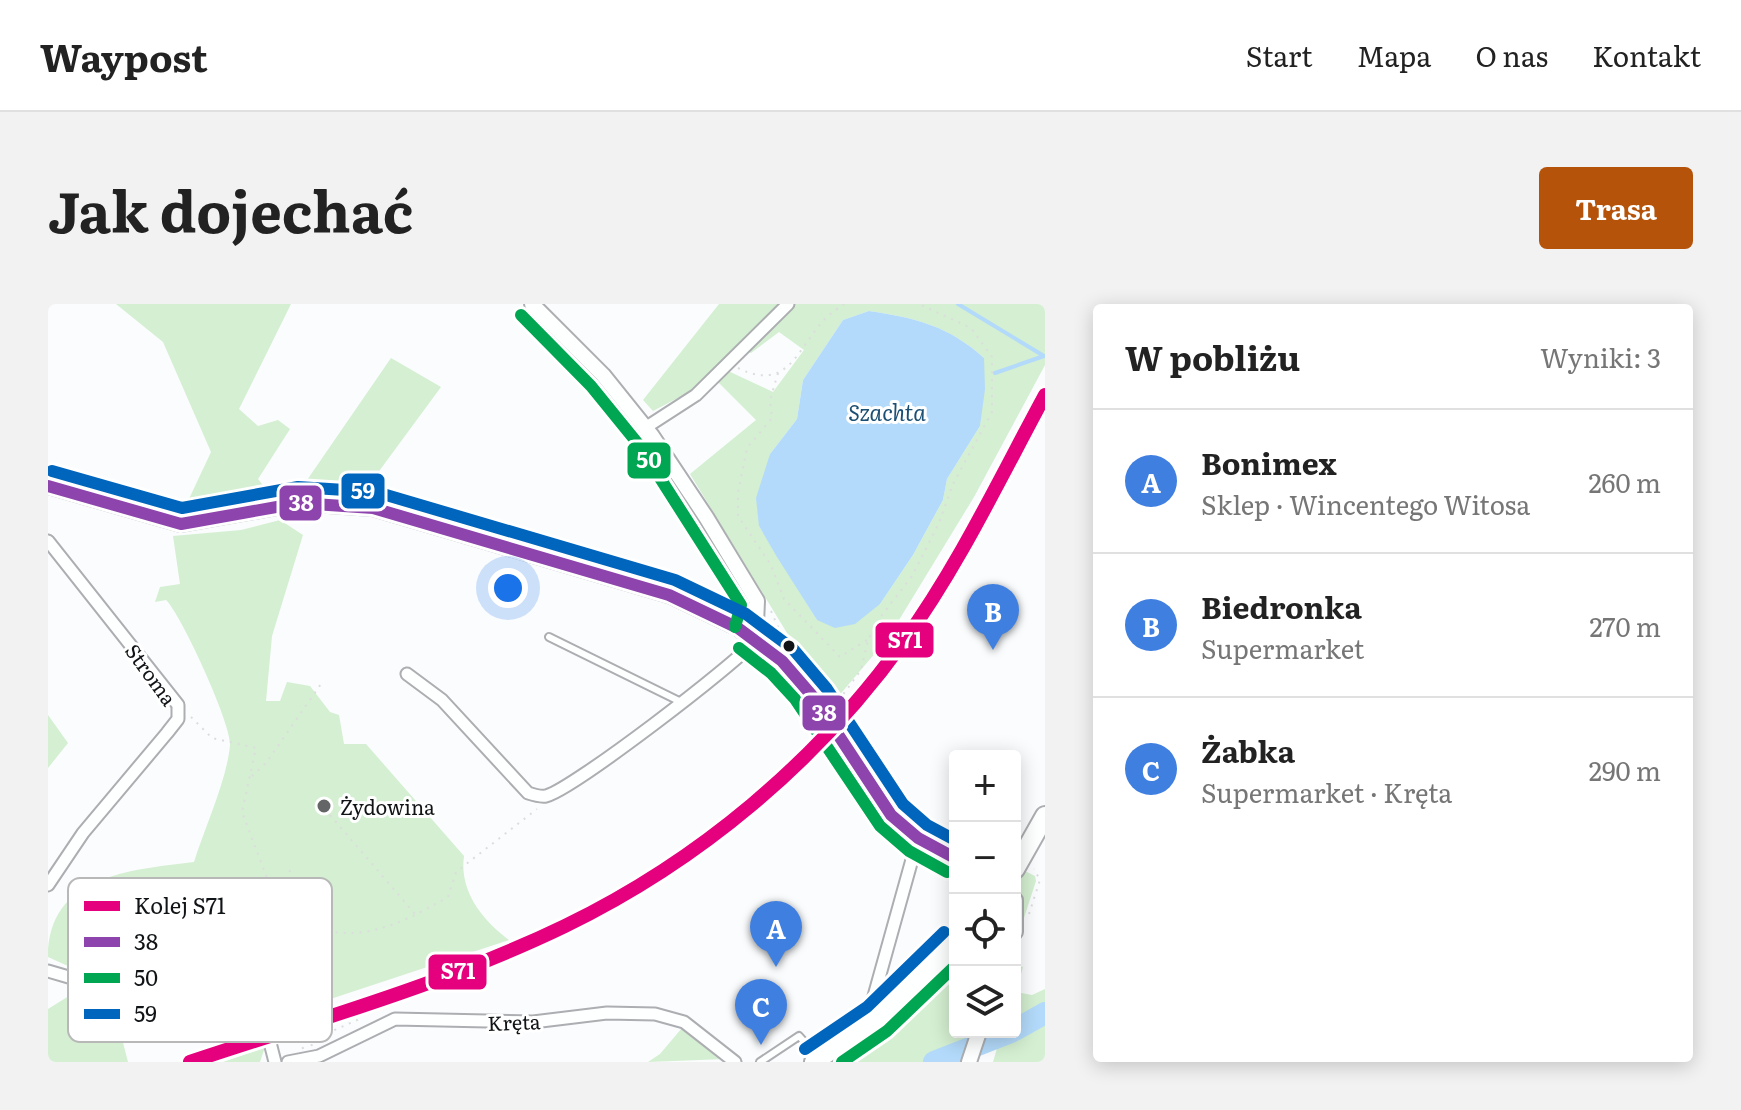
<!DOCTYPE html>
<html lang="pl">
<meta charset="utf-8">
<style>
:root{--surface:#fff;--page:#f2f2f2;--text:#222;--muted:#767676;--line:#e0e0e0;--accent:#b45309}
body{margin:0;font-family:Literata,serif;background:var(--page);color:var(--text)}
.controls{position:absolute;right:24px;bottom:24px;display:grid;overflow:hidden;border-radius:8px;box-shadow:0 4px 20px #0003}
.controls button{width:72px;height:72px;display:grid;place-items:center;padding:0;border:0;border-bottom:2px solid var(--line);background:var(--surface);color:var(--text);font:40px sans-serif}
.you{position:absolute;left:460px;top:284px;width:28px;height:28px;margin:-20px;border:6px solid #fff;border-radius:50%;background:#1a73e8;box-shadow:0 0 0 12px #1a73e833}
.badge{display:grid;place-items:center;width:52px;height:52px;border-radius:50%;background:var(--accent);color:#fff;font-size:26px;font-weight:700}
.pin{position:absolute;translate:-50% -66px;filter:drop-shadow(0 2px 4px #0008)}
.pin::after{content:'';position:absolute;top:42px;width:28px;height:24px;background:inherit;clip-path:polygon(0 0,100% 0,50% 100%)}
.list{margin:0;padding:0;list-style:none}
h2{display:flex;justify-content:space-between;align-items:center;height:104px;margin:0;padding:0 32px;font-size:34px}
h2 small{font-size:26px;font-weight:400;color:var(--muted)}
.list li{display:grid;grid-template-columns:52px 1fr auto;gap:24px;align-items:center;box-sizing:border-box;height:144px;padding:0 32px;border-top:2px solid var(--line)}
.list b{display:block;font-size:30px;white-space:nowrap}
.list p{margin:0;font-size:26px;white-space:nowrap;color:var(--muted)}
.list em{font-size:26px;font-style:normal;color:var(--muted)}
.icon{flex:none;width:44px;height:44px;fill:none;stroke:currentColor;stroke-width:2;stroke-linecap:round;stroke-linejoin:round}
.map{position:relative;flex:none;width:997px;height:758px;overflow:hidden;border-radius:8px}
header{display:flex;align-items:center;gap:48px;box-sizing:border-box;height:112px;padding:0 40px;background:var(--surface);border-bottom:2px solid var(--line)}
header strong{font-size:38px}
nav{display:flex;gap:44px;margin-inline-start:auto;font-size:28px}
.intro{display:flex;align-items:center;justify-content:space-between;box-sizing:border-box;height:192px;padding:0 48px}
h1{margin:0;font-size:56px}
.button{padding:20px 36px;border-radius:8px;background:var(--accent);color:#fff;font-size:28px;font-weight:700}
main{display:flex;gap:48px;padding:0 48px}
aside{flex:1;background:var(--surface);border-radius:8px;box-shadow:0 4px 20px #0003}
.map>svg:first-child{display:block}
.green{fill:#d4efd1;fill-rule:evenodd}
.water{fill:#b3dafa}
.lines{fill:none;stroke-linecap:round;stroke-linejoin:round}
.stream{stroke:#b3dafa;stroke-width:4}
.river{stroke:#b3dafa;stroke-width:22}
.minor-tunnel{stroke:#d7d9db;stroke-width:11;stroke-dasharray:11 5.5;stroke-linecap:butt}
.service-casing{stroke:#acaeb1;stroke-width:10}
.pedestrian-casing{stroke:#acaeb1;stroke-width:12}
.minor-casing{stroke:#acaeb1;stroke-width:15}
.tertiary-casing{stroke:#acaeb1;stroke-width:18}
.primary-casing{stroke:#acaeb1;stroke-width:22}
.path{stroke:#dcdddd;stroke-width:2;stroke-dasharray:2 6;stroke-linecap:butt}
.service{stroke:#feffff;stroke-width:6}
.pedestrian{stroke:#feffff;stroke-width:8}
.minor{stroke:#feffff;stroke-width:11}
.tertiary{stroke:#feffff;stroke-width:14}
.primary{stroke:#feffff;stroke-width:18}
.bus-1-casing{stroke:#fff;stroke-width:18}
.bus-2-casing{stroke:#fff;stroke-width:18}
.bus-3-casing{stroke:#fff;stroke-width:18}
.bus-1{stroke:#8e44ad;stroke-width:12}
.bus-2{stroke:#00a651;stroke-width:12}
.bus-3{stroke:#0065bd;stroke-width:12}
.rail-1-casing{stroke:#fff;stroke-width:20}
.rail-1{stroke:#e5007d;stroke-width:14}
.bus-dot{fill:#111416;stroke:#fff;stroke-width:3}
.poi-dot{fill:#636567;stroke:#fff;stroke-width:3}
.labels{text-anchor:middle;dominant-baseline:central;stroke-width:6;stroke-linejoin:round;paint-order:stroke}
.street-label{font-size:20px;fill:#111416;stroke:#fff}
.poi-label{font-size:20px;fill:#111416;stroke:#fff;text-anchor:start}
.water-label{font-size:22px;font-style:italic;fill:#1b4f73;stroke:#fff}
.key{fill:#fff;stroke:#b8b8b9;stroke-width:2}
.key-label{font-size:22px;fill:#111416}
.line-badge{stroke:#fff;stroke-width:3}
.badge-label{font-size:22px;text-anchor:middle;font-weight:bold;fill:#fff}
</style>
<header>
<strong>Waypost</strong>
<nav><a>Start</a><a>Mapa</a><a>O nas</a><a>Kontakt</a></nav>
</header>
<div class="intro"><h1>Jak dojechać</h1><a class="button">Trasa</a></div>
<main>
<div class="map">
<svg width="997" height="758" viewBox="0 0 997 758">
<rect width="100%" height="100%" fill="#fafcfe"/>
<path class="green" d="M68 0H243L191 105 210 122 230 116 242 125 210 175 218 185 257 179 343 54 393 83 312 193 256 191 133 212 163 148 115 38Z
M671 0H731L645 86 605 107 595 96Z
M744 0H997V61L926 193 840 334 783 401 642 170 708 116 668 76 678 66 725 88 756 46 731 28 703 49 697 46ZM821 7C868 14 901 22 936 54L932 122 899 175 895 196 865 251 832 300 769 316 711 222 722 150 749 115 755 76 795 16Z
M232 216 255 231 224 332 218 397H232L239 378 262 382 282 408 291 411 296 440H318L416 552C411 587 434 616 461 636L237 710 201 697 122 708 0 653C0 571 82 566 146 558 157 523 179 476 182 441 184 421 133 310 118 296L107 298 112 283 132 280 125 232 193 226Z
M0 411 20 439 0 464Z
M975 566 987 572 988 577 973 623 971 579Z
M967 661 975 663 968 688 984 691 997 685V711L967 728Z
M904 664 907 728H922L911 758H789L871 695Z
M29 687 71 723 80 758H0V705Z
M997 714V758H945L950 741Z
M634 724 677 755 600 758 612 750Z
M217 743 212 758H175Z"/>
<path class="water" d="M821 7C868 14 901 22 936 54L937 85 932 122 899 175 895 196 865 251 832 300 807 320 787 324 769 316 729 253 711 222 708 194 722 150 749 115 755 76 795 16Z"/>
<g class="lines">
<path class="stream" d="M910 0 996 52
M947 69 996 52"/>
<path class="river" d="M967 726 997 709
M886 758 963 728"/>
<path class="minor-tunnel" d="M42 687 59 707"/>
<defs>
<path id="service" d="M501 333 633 398
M712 758 751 732 769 752"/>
<path id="pedestrian" d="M216 715 232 608"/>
<path id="minor" d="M597 124 648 91 740 0
M0 237 130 401V415L119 429 35 529 0 581
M359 370 394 396 480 489C486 491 492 493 498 492 525 485 688 360 708 336
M0 667 24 674 42 687
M826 692 870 534
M59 707C77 715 94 720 113 720 148 718 184 696 216 715L227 758
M240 758 271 752 347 715 485 718 559 709 607 710 636 718 687 758"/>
<path id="tertiary" d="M484 0 555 71 604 132 658 213 709 297 708 319 701 331
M0 182 133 220 251 199 325 204 621 291 690 324 734 357 766 394 843 511 870 534 907 554
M967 596V628
M921 758 931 728"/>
<path id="primary" d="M967 565 997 512
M766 758 829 715 907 640"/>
</defs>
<use href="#service" class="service-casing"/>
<use href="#pedestrian" class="pedestrian-casing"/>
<use href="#minor" class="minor-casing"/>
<use href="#tertiary" class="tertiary-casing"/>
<use href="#primary" class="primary-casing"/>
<path class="path" d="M690 64C740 89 749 45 776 16 781 10 789 5 796 0
M730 69 722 96 724 114 699 144 690 189V212L723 261 736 295 792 353 819 336
M723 307 738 341
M786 403 813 366 820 336 834 311 864 272 891 219 905 180 944 108V53L923 24 871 0
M143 413 164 434 208 444 194 508 228 598
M204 472 218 459 273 380
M282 511 367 610
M234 599 243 562
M981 610 992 576 986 565
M242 614C303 644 344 625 400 593L408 568 489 505
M250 729 420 671 503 639
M264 742 262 737 309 716 311 720
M255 745 253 733 273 724"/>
<use href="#service" class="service"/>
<use href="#pedestrian" class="pedestrian"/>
<use href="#minor" class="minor"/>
<use href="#tertiary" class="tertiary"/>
<use href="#primary" class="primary"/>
<defs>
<path id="bus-1" d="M0 182 133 220 251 199 325 204 621 291 690 324 734 357 766 394 843 511 870 534 907 554"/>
<path id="bus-2" d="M473 11 543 82 591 141 693 301 687 323
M691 344 723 369 747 395 832 522 861 547 899 568
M794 758 839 727 907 662"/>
<path id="bus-3" d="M4 167 134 204 250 183 328 188 627 276 698 310 745 345 779 385 855 500 879 521 907 536
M757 745 819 703 896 628"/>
</defs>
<use href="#bus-1" class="bus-1-casing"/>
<use href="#bus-2" class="bus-2-casing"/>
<use href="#bus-3" class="bus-3-casing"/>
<use href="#bus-1" class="bus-1"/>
<use href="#bus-2" class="bus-2"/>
<use href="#bus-3" class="bus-3"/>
<defs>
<path id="rail-1" d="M142 758C268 716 397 680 517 622 651 557 769 458 856 337 911 261 952 174 997 91"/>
</defs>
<use href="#rail-1" class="rail-1-casing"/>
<use href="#rail-1" class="rail-1"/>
</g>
<circle class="bus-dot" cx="741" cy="342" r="7"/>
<circle class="poi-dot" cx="276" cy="502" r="8"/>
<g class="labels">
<g class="street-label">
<text transform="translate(104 370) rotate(54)">Stroma</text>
<text transform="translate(466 717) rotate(-2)">Kręta</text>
</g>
<g class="poi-label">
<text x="292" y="502">Żydowina</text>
</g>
<g class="water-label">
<text x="839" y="107">Szachta</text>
</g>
</g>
<rect x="20" y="574" width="264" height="164" rx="12" class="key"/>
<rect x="36" y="597" width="36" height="10" fill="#e5007d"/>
<rect x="36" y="633" width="36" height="10" fill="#8e44ad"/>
<rect x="36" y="669" width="36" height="10" fill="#00a651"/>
<rect x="36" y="705" width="36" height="10" fill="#0065bd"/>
<g class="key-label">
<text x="86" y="610">Kolej S71</text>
<text x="86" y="646">38</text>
<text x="86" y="682">50</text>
<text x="86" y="718">59</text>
</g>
<g class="line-badge">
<rect x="578" y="137" width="46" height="39" rx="8" fill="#00a651"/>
<rect x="292" y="168" width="46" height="38" rx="8" fill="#0065bd"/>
<rect x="230" y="180" width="45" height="38" rx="8" fill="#8e44ad"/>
<rect x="826" y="317" width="61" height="38" rx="8" fill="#e5007d"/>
<rect x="753" y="390" width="46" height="38" rx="8" fill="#8e44ad"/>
<rect x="379" y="649" width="61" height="38" rx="8" fill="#e5007d"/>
</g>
<g class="badge-label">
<text x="601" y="164">50</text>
<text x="315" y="195">59</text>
<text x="253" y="207">38</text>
<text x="857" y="344">S71</text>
<text x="776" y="417">38</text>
<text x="410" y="675">S71</text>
</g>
</svg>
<div class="controls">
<button>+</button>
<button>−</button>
<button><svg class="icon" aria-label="locate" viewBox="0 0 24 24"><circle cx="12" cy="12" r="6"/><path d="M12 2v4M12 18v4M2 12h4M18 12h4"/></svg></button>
<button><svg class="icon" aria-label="layers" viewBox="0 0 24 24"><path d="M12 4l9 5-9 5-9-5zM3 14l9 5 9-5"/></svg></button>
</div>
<div class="you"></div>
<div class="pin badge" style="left:728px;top:663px;background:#3f7fe0">A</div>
<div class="pin badge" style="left:945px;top:346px;background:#3f7fe0">B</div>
<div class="pin badge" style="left:713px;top:741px;background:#3f7fe0">C</div>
</div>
<aside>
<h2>W pobliżu<small>Wyniki: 3</small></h2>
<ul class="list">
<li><span class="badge" style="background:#3f7fe0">A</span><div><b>Bonimex</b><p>Sklep · Wincentego Witosa</p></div><em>260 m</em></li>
<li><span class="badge" style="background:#3f7fe0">B</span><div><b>Biedronka</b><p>Supermarket</p></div><em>270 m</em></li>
<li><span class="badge" style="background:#3f7fe0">C</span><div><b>Żabka</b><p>Supermarket · Kręta</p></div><em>290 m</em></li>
</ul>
</aside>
</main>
